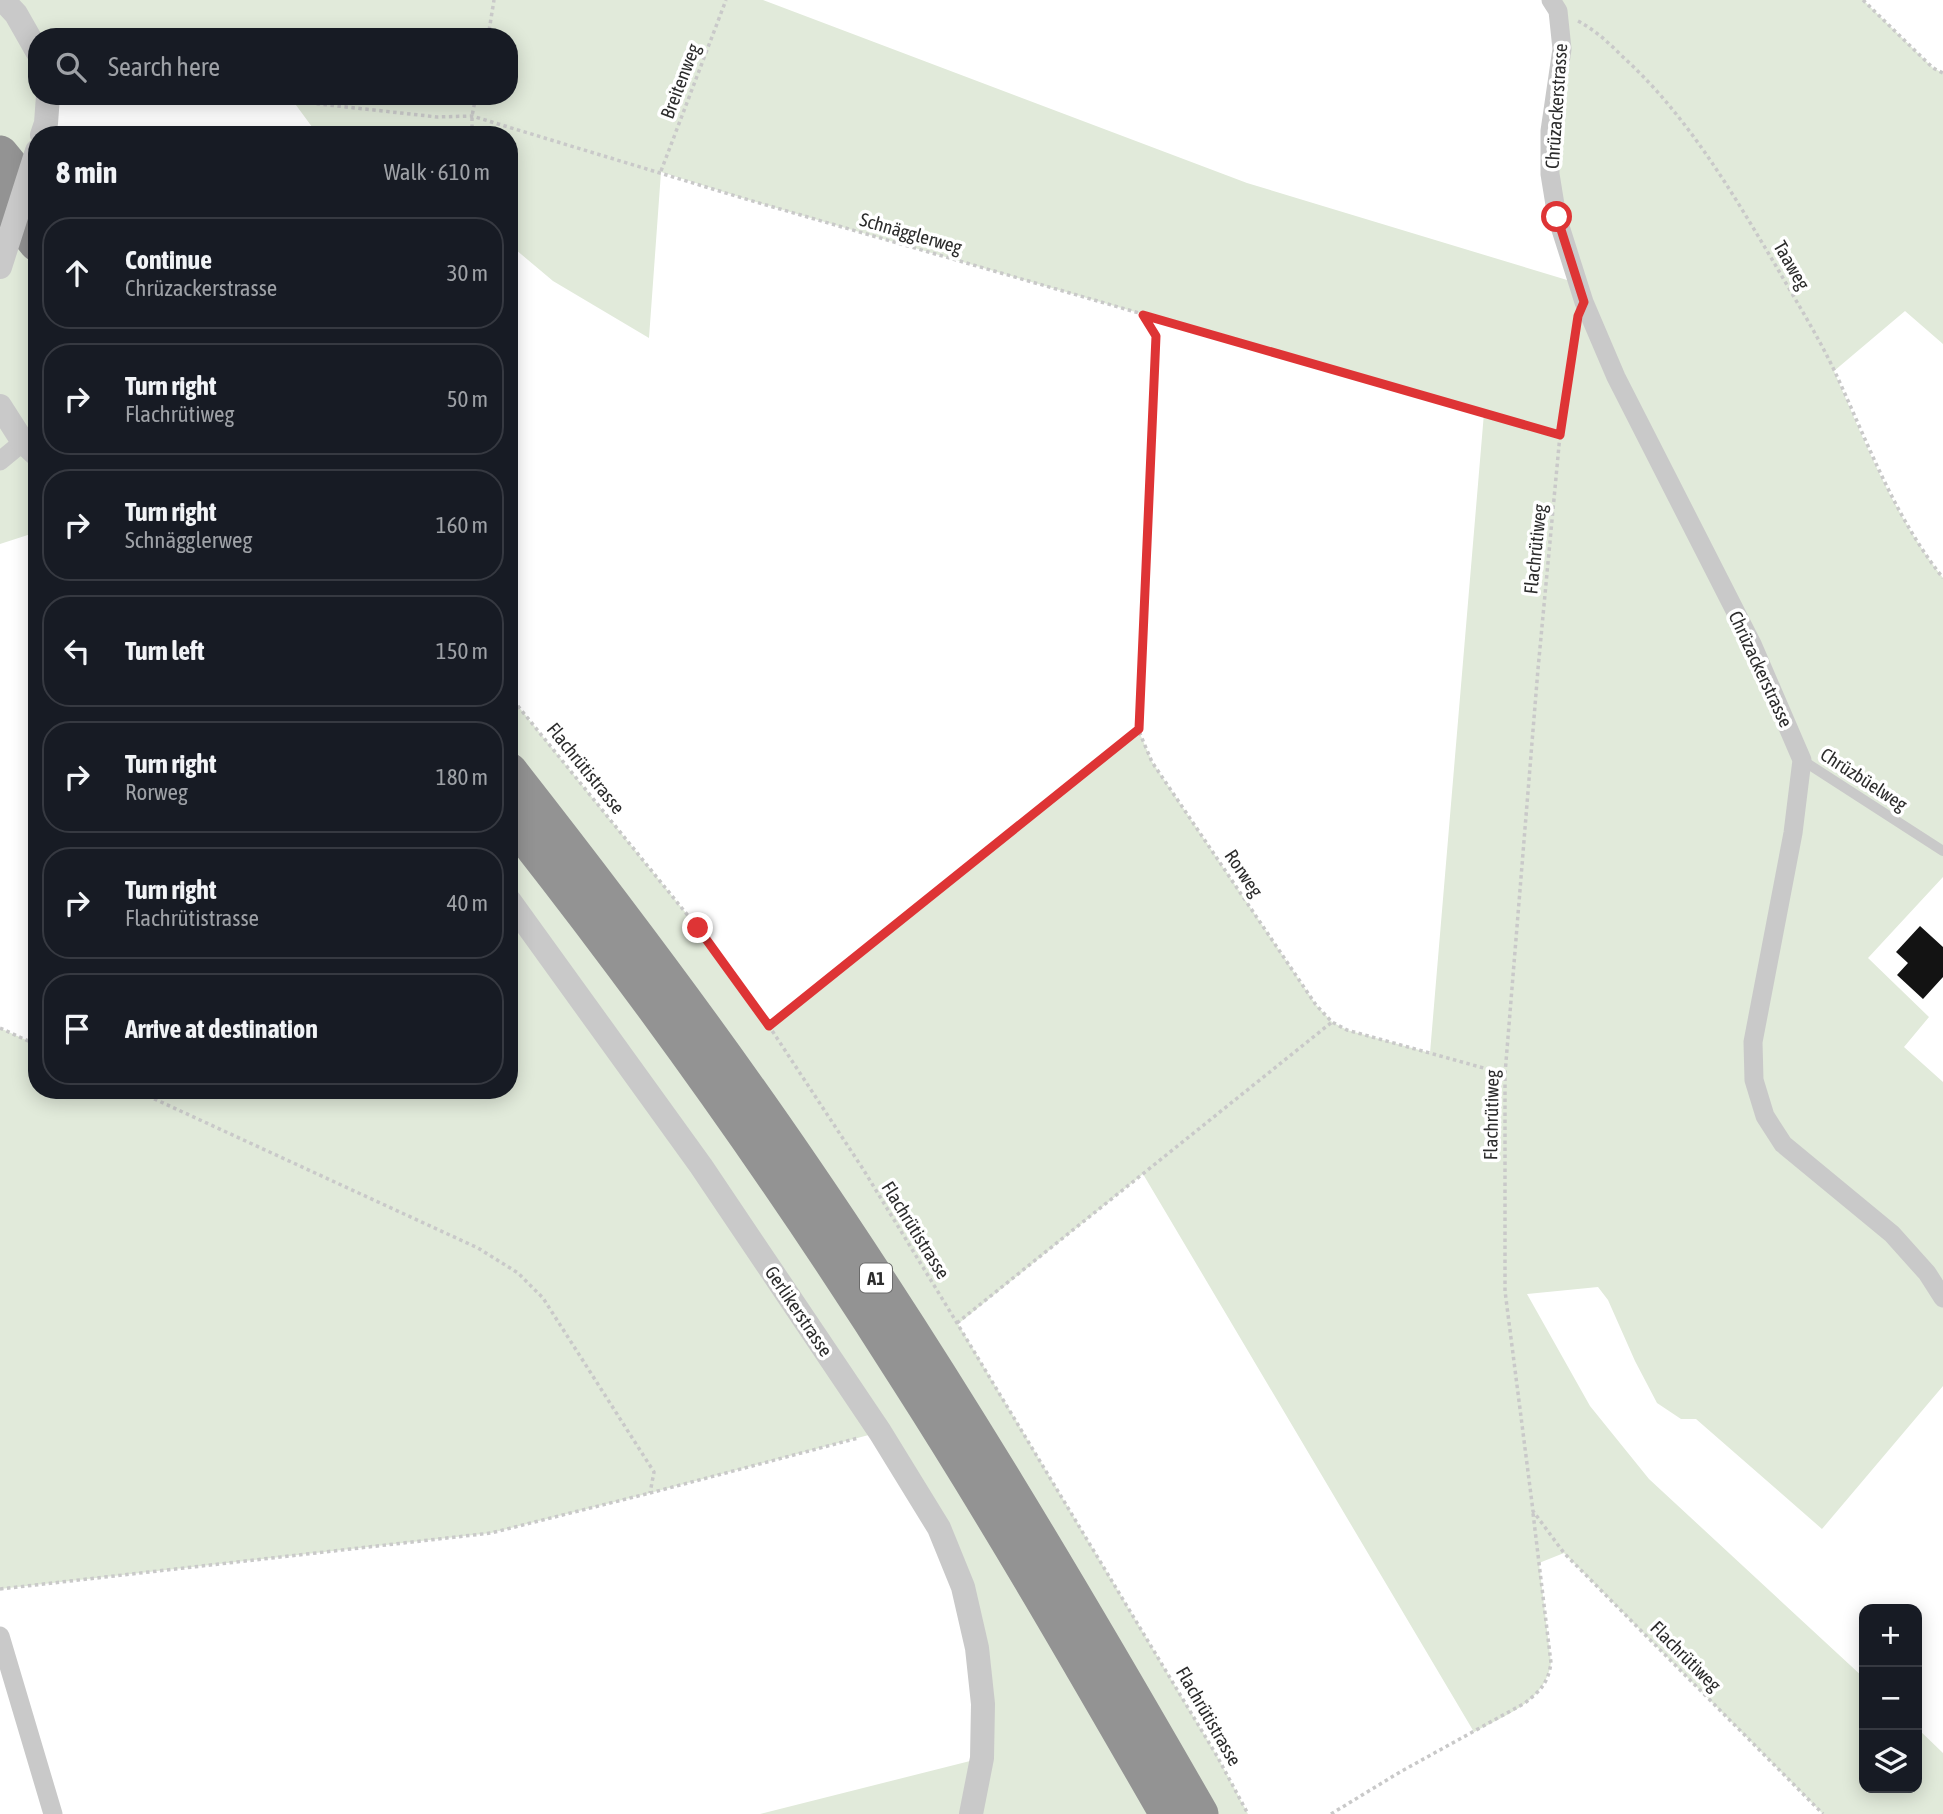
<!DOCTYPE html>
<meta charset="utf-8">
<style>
:root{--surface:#171b24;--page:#20242c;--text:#f1f3f6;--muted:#9ea1a6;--line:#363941}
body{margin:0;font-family:"Asap Condensed",sans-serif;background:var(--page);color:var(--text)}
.controls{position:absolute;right:21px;bottom:21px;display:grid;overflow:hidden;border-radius:14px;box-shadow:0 4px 18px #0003}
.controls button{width:63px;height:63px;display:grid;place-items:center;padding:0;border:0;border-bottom:2px solid var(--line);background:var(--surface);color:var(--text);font:35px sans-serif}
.stop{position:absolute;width:21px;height:21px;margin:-16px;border:5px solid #de3435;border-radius:50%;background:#fff}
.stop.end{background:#de3435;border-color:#fff;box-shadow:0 2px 7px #0008}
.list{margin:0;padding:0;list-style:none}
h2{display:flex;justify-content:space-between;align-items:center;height:91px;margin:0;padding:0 28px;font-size:30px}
h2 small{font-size:23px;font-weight:400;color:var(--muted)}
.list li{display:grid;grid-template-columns:46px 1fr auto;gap:21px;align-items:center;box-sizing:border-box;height:112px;margin:0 14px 14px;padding:0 14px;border:2px solid var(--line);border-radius:28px}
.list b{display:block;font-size:26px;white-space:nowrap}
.list p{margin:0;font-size:23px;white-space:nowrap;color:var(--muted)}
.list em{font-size:23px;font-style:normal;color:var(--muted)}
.icon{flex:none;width:38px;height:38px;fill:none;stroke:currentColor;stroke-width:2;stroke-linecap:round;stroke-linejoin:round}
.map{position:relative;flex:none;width:1943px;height:1814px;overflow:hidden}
.search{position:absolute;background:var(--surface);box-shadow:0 4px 18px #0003;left:28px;top:28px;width:490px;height:77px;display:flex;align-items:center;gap:18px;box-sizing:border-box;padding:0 24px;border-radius:28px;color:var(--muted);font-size:26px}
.panel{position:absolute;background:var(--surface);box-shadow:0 4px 18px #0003;left:28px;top:126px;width:490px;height:973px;border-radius:28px}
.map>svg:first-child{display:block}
.green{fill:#e1eada}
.building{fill:#131313}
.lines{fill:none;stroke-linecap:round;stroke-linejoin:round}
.path{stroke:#c9c9c9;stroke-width:3.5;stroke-dasharray:3.5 3.5;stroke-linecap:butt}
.service{stroke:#c9c9c9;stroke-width:10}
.minor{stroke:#c9c9c9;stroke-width:19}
.tertiary{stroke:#c9c9c9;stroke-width:24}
.motorway{stroke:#939393;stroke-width:37}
.tertiary-bridge{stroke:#c9c9c9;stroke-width:24}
.route{stroke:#de3435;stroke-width:9}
.labels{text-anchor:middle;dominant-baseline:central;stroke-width:7;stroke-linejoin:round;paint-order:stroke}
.shield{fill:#fff;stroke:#6b6b6b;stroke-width:2}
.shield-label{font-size:18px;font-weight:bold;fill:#2c2c2c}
.street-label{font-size:19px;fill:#2c2c2c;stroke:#fff}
</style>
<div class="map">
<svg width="1943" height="1814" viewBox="0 0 1943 1814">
<rect width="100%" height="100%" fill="#fff"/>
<path class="green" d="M0 0H763L1247 183 1577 283 1550 174 1562 49 1551 0H1863L1933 68 1943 73V344L1905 311 1834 371C1865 443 1894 516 1943 578V877L1868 958 1929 1017 1904 1047 1943 1082V1386L1822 1529 1696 1419H1681L1657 1403 1635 1361 1608 1300 1598 1287 1527 1294 1590 1406 1649 1479 1864 1678V1788H1917V1728L1943 1753V1814H1823L1564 1553 1539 1563 1551 1663C1545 1702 1505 1715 1474 1732L1143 1174 958 1324 1217 1756 1248 1814H760L982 1758 963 1587 880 1432 650 1493 491 1533 0 1589V1028L37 1045V1090H509V695L698 928 768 1026 1138 729 1152 762 1316 1005 1332 1022 1347 1030 1430 1053 1484 413 749 200 661 172 649 338 553 281 509 244V135H318L293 101 247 96H509V37H37V96L46 123 56 135H37V532L0 544Z"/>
<path class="building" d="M1920 926 1943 947V977L1923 999 1897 975 1908 963 1896 952Z"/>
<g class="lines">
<path class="path" d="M1863 0 1933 68 1943 73
M1578 21C1595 30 1609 43 1623 57 1687 115 1732 192 1776 266 1796 301 1818 336 1835 372 1868 443 1894 516 1943 578
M488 37 494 0
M247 96 437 117 472 116 749 200 1560 435
M472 135V116L476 96
M661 171 726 0
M1144 316 1156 336 1138 729 1152 762 1316 1005 1332 1022 1347 1030 1505 1074
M1576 332 1560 435 1538 669 1505 1074V1291L1533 1511 1564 1553 1823 1814
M509 695 698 928 769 1026 863 1169 957 1323 1217 1756 1248 1814
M769 1026 1138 729
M0 1028 37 1045
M135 1090 478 1248 518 1273 543 1298 654 1472 650 1493
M957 1323 1332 1022
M0 1589 491 1533 650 1493 858 1438
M1331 1814 1400 1772 1525 1703C1541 1690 1548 1683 1551 1663L1533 1513"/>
<path class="service" d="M1802 760 1943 851"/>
<path class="minor" d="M1551 0 1558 11 1562 49 1550 131V174L1557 217 1584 302 1616 377 1752 644 1802 760 1793 833 1753 1042 1754 1080 1765 1116 1783 1144 1892 1234 1927 1273 1943 1298
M0 461 23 442
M0 1636 53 1814"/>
<path class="tertiary" d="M3 0 16 14 37 51
M42 135 46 123 48 96
M0 406 23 442 37 455
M509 900 701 1166 880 1432 939 1528 963 1587 977 1648 983 1704 982 1758 971 1814"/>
<path class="motorway" d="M0 154 37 199
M0 197 37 243
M509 771C610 900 709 1031 801 1166 944 1375 1074 1594 1200 1814
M509 816C652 997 786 1185 909 1380 1000 1522 1084 1668 1168 1814"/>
<path class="tertiary-bridge" d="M0 267 37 151"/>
</g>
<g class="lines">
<path class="route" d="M698 928 769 1026 1139 729 1156 336 1143 315 1560 435 1578 316 1584 302 1557 217"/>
</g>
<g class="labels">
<rect class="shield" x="860" y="1263.5" width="32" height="29" rx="5"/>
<g class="shield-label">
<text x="876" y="1278">A1</text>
</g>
<g class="street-label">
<text transform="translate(680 81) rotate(-69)">Breitenweg</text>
<text transform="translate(1556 106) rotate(-86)">Chrüzackerstrasse</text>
<text transform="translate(911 233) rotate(16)">Schnägglerweg</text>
<text transform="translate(1792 265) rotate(60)">Taaweg</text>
<text transform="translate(1535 549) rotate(-84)">Flachrütiweg</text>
<text transform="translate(1761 669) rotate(65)">Chrüzackerstrasse</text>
<text transform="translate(586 768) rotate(51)">Flachrütistrasse</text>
<text transform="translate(1864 779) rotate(33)">Chrüzbüelweg</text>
<text transform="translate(1244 873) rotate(56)">Rorweg</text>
<text transform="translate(1491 1115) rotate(-89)">Flachrütiweg</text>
<text transform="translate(916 1230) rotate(58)">Flachrütistrasse</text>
<text transform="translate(799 1311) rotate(56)">Gerlikerstrasse</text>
<text transform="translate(1686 1656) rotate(45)">Flachrütiweg</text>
<text transform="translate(1209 1716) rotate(60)">Flachrütistrasse</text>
</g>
</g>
</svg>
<div class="controls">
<button>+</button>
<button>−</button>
<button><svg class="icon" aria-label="layers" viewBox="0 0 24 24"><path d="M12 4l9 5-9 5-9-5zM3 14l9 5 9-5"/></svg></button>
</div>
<div class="stop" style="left:1557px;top:217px"></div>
<div class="stop end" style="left:698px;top:928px"></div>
<div class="search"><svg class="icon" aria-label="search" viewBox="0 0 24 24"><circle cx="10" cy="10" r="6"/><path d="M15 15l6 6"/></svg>Search here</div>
<section class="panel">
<h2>8 min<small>Walk · 610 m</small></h2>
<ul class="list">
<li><svg class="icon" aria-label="ahead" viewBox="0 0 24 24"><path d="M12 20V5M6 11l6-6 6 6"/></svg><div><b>Continue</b><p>Chrüzackerstrasse</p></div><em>30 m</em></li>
<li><svg class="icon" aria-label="right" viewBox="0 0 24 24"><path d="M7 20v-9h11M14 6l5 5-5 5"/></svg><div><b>Turn right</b><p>Flachrütiweg</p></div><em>50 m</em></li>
<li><svg class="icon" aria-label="right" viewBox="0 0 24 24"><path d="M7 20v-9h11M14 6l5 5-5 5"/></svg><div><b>Turn right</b><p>Schnägglerweg</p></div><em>160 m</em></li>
<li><svg class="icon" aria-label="left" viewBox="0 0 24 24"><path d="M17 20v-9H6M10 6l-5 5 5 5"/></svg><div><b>Turn left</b></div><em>150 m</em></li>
<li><svg class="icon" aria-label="right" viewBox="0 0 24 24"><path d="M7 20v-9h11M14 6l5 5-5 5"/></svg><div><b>Turn right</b><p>Rorweg</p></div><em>180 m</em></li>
<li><svg class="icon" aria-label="right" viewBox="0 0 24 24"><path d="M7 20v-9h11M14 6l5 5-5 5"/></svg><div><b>Turn right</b><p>Flachrütistrasse</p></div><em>40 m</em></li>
<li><svg class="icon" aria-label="arrive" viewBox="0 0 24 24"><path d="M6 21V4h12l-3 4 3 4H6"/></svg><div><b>Arrive at destination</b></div></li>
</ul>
</section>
</div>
